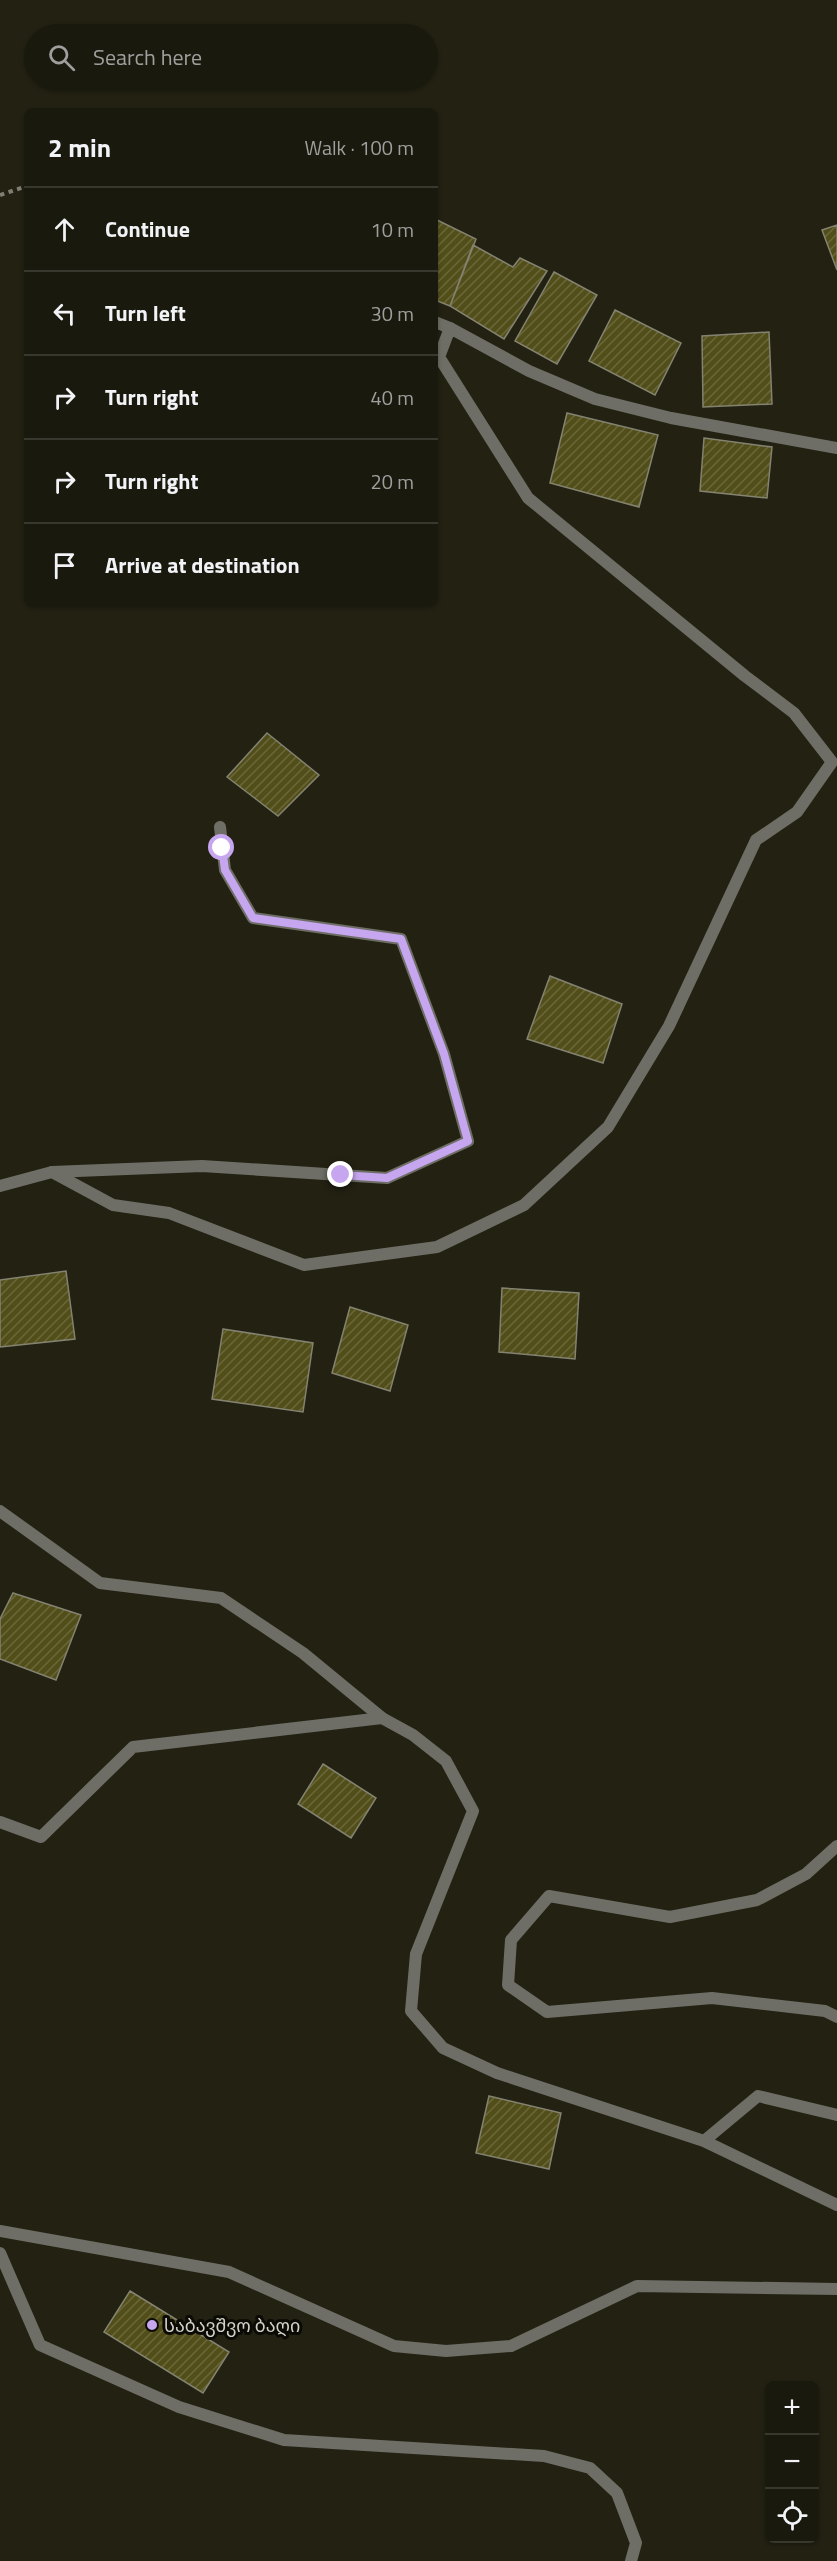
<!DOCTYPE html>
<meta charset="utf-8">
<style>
:root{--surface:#1a190e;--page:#232217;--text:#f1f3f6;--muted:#9fa09e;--line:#38382e}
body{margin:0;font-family:"Titillium Web","Noto Sans Georgian",sans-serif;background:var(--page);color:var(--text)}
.controls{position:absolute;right:18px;bottom:18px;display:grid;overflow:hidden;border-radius:9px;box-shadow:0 2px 4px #0004}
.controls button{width:54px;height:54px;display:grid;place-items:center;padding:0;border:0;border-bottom:2px solid var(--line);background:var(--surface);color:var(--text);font:30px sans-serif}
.stop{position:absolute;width:18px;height:18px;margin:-14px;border:4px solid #c7a6f0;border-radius:50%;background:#fff}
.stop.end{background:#c7a6f0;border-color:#fff;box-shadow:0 2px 6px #0008}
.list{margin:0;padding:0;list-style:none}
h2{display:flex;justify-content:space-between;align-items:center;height:78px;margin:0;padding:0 24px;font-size:26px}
h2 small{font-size:20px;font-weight:400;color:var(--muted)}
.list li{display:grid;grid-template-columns:39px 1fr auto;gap:18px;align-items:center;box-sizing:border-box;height:84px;padding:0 24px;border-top:2px solid var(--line)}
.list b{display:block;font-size:22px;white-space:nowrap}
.list em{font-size:20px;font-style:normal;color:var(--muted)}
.icon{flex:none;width:33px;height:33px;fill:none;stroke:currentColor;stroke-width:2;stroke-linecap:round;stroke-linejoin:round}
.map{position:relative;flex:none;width:837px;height:2561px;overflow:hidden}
.search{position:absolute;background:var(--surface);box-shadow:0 2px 4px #0004;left:24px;top:24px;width:414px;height:66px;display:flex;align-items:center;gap:15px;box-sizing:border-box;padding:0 21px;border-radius:33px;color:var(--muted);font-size:22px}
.panel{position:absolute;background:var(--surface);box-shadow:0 2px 4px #0004;left:24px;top:108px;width:414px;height:498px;border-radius:9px}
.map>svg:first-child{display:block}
.building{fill:url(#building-hatch);stroke:#848371;stroke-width:1.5}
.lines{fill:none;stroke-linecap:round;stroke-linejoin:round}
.path{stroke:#807f73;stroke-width:4;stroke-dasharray:4.5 4.5;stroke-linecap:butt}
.lane{stroke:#6e6e66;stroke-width:12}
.street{stroke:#6e6e66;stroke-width:12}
.route{stroke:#c7a6f0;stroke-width:8}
.poi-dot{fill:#c7a6f0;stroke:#0b0a05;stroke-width:2}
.labels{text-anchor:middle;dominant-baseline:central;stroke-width:6;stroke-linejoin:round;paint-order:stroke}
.poi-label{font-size:18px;fill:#d3d2c9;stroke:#0b0a05;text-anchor:start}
</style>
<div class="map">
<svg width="837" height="2561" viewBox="0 0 837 2561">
<defs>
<pattern id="building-hatch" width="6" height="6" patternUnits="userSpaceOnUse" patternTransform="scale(1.5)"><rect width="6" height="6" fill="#524e1a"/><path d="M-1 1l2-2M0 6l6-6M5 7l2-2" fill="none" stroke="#6a673a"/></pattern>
</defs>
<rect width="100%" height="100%" fill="#222112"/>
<path class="building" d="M435 219 476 239 450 306 435 300Z
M837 225V270L822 230Z
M473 245 513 267 520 258 547 271 504 339 450 306Z
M554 272 597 295 557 364 515 341Z
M615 310 681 343 655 395 589 361Z
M769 332 772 404 703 407 702 336Z
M567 413 658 435 639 507 550 483Z
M704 438 772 447 767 498 700 491Z
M267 733 319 775 278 816 227 777Z
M550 976 622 1004 603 1063 527 1039Z
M66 1271 75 1339 0 1347V1280Z
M502 1288 579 1293 575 1359 499 1352Z
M350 1307 408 1325 390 1391 332 1373Z
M223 1329 313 1343 303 1412 212 1399Z
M13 1593 81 1615 56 1680 0 1659V1619Z
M323 1764 376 1798 351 1838 298 1804Z
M489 2096 561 2113 549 2169 476 2153Z
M130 2291 229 2352 203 2393 104 2332Z"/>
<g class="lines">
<path class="path" d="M0 195 27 186"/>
<path class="lane" d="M435 322 450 328
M52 1172 202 1166 387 1178 468 1141 444 1054 401 939 253 918 225 870 220 827
M0 1822 41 1837 133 1747 382 1718"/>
<path class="street" d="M0 1186 52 1172 113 1205 169 1213 304 1265 437 1247 524 1205 608 1127 669 1026 756 840 797 812 832 762 794 713 745 676 528 498 439 357 450 328 529 371 595 399 671 418 837 448
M0 1511 100 1583 221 1598 303 1653 382 1718 413 1735 446 1761 473 1811 416 1954 411 2011 443 2048 497 2073 704 2141
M837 1846 806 1874 757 1900 670 1917 549 1896 511 1940 508 1985 547 2012 712 1998 825 2011 837 2017
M837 2115 758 2096 704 2141 837 2205
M0 2231 229 2272 394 2346 446 2351 511 2346 637 2286 837 2289
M0 2253 40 2345 179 2407 284 2440 544 2456 590 2468 617 2493 636 2543 631 2561"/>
</g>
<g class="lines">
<path class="route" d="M222 848 225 870 253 918 401 939 444 1054 468 1141 387 1178 341 1175"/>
</g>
<circle class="poi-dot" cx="152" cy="2325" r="6"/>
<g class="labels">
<g class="poi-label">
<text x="164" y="2325">საბავშვო ბაღი</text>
</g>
</g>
</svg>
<div class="controls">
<button>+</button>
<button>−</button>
<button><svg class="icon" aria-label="locate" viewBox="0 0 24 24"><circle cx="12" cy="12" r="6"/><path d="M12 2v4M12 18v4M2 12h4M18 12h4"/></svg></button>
</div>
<div class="stop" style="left:222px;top:848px"></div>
<div class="stop end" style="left:341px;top:1175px"></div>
<div class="search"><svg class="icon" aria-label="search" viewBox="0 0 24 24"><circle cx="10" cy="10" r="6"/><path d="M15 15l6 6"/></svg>Search here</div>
<section class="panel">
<h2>2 min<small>Walk · 100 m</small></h2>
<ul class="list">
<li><svg class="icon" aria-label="ahead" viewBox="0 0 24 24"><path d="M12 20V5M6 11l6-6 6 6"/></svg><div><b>Continue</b></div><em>10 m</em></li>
<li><svg class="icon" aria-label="left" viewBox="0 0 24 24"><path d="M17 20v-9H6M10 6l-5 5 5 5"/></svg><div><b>Turn left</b></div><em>30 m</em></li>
<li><svg class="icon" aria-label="right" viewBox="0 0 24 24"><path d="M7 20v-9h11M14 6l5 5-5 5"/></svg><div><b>Turn right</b></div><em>40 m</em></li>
<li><svg class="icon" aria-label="right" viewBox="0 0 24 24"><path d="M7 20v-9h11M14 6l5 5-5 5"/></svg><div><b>Turn right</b></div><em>20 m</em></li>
<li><svg class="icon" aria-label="arrive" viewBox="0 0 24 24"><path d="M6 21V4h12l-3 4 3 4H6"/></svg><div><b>Arrive at destination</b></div></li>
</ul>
</section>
</div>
